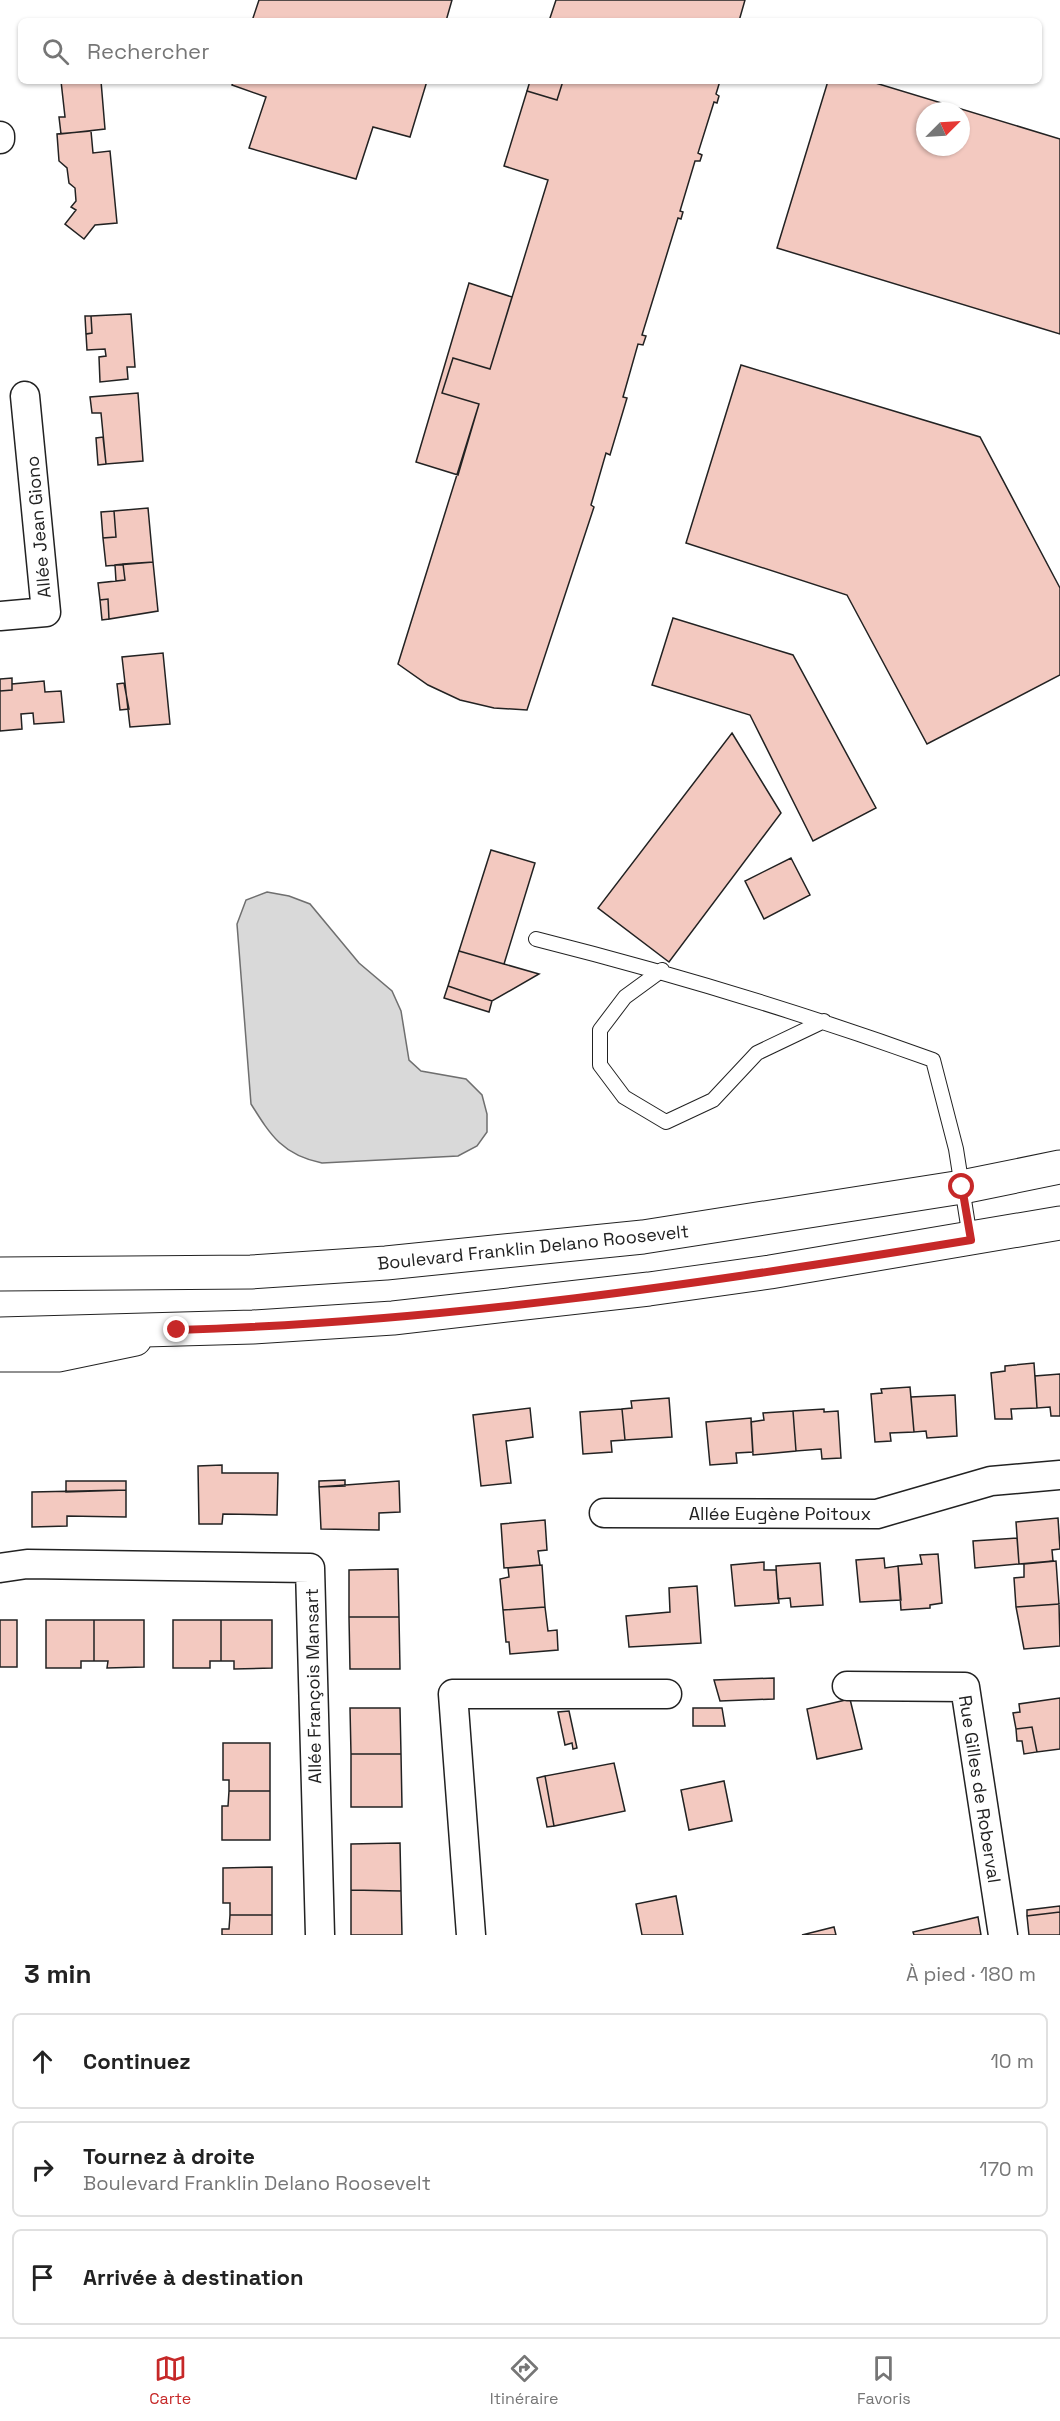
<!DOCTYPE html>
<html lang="fr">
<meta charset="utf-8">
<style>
:root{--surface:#fff;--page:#f2f2f2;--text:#222;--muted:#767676;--line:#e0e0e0;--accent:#c62828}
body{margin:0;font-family:"Space Grotesk",sans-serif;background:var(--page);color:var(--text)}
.compass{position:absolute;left:916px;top:102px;width:54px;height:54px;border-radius:50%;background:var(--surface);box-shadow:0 2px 4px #0004;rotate:66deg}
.stop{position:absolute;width:18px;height:18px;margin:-14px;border:4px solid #c62828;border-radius:50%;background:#fff}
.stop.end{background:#c62828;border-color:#fff;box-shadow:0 2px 6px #0008}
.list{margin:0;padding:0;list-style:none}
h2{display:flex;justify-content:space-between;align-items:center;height:78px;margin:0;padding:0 24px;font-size:26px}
h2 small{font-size:20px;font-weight:400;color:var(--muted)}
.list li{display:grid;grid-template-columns:39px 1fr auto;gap:18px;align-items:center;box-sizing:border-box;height:96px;margin:0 12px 12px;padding:0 12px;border:2px solid var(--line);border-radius:9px}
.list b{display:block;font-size:22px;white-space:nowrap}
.list p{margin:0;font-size:20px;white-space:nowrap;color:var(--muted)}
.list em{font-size:20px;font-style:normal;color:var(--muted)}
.icon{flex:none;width:33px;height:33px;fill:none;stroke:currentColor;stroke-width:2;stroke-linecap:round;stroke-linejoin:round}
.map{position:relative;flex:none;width:1060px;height:1935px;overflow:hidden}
.search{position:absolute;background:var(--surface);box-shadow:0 2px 4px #0004;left:18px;right:18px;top:18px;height:66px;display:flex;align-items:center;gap:15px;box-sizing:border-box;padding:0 21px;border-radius:9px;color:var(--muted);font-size:22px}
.sheet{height:402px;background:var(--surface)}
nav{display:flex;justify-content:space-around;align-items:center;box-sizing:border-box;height:84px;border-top:2px solid var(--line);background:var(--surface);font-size:16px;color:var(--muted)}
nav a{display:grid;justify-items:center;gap:3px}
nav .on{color:var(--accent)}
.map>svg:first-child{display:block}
.water{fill:#d9d9d9;stroke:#6f6f6f;stroke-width:1.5}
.building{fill:#f3c9c0;stroke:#222;stroke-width:1.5;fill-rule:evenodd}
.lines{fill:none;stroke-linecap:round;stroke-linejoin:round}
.lane-casing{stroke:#222;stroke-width:16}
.street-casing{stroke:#222;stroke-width:31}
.secondary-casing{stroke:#222;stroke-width:35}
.primary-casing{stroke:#222;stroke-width:35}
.lane{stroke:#fff;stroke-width:14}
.street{stroke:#fff;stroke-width:28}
.secondary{stroke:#fff;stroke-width:33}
.primary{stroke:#fff;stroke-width:33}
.route{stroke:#c62828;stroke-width:8}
.labels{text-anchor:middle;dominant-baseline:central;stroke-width:4.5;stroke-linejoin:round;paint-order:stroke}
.street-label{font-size:18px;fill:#222;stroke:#fff}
</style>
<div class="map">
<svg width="1060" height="1935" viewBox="0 0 1060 1935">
<rect width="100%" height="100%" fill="#fff"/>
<path class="water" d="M267 892 289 896 310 904 359 963 392 991 401 1011 409 1060 421 1071 466 1079 482 1095 487 1114V1132L477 1146 458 1156 322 1163C283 1155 271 1136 251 1104L237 924 246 900Z"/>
<path class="building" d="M259 0H452L446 21H252Z
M556 0H745L739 21H549Z
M61 81H101L105 129 61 134 59 117H65Z
M233 81H427L410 137 373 127 356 179 249 148 266 97 232 85Z
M530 81H563L557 100 527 91Z
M563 81H720L716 94 719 96 717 103 714 102 698 153 702 155 700 161H695L680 211 683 212 681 219 678 218 642 335 646 336 643 345 638 344 623 397 627 398 610 455 606 453 591 505 594 507 527 710 494 708 460 700 428 685 398 664 479 404 442 393 453 358 490 369 548 180 504 166 527 91 557 100Z
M828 81H869L1060 139V334L777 248ZM925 111H961V147H925Z
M91 131 93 153 110 151 117 223 95 225 84 239 65 224 76 210 71 207 76 201 75 188 69 183 67 168 59 161 57 134Z
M469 283 512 297 490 369 453 358 442 393 479 404 458 475 416 462Z
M131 314 135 367H127L128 379 100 382 99 357 106 356 105 349 87 350 86 334 92 333 91 316Z
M85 316H91L92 333 86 334Z
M741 365 980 437 1060 588V675L927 744 847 595 686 543Z
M138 393 143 461 106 464 101 413H92L90 397Z
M103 437 106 464 98 465 96 438Z
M148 508 153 562 106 566 103 538 116 537 114 511Z
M114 511 116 537 103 538 101 512Z
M153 562 158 611 109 619 108 599 100 600 98 583 125 580 123 564Z
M123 564 125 580 116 581 115 565Z
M108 599 109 619 102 620 100 600Z
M673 618 793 655 876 808 813 841 750 715 652 685Z
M163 653 170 724 130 727 122 657Z
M12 678V690L0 691V679Z
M44 681 45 692 61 691 64 722 34 724 33 713 21 714 22 729 0 731V691L12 690V684Z
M124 683 129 709 120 710 117 684Z
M732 733 781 813 669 962 598 908Z
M491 850 535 863 504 964 459 951Z
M791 858 810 895 764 919 745 881Z
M459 951 504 964 539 974 492 1001 448 986Z
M448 986 492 1001 489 1012 444 998Z
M1034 1363 1037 1408 1011 1409 1012 1419H995L991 1373 1005 1371V1366Z
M1060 1374V1416H1051L1050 1407 1037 1408 1035 1376Z
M910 1387 914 1432 890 1433 891 1441 875 1442 871 1394 882 1393 881 1389Z
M955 1395 957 1436 927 1438 926 1431 914 1432 911 1397Z
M669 1398 672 1437 625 1440 622 1409 632 1408 631 1401Z
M530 1408 533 1437 506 1441 511 1483 481 1486 473 1415Z
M622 1409 625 1440 611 1441 612 1452 583 1454 580 1412Z
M824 1409V1412L838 1411 841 1458 822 1459 821 1449 796 1451 793 1411Z
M793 1411 796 1451 753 1455 751 1422 764 1420 763 1413Z
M751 1418 753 1452 736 1453 737 1463 710 1465 706 1422Z
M222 1465V1473H278L277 1515 223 1514 222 1524H199L198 1466Z
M345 1480V1486L319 1487V1481Z
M66 1481H126V1490L66 1492Z
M399 1481 400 1512 379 1513V1530L321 1529 319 1487Z
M126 1490V1517L67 1516V1526L32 1527V1492Z
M1058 1518 1060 1549 1052 1550 1053 1561 1019 1564 1016 1522Z
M545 1520 547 1550 538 1551 540 1565 504 1568 501 1524Z
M1017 1538 1019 1564 975 1568 973 1541Z
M938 1554 942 1603 930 1605V1608L901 1610 898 1566 922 1564 920 1555Z
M884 1558 885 1568 898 1566 901 1600 860 1602 856 1560Z
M1056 1561 1059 1604 1016 1607 1014 1578 1024 1577V1564Z
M764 1562V1570H776L779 1603 735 1606 731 1565Z
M820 1563 823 1605 791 1607 790 1598 778 1599 776 1566Z
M542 1565 545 1607 503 1610 500 1579 509 1577 508 1568Z
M398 1569 399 1617H349V1570Z
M697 1586 701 1643 629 1647 626 1616 670 1612 669 1588Z
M1059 1604 1060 1646 1024 1649 1016 1607Z
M545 1607 548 1631 557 1630 558 1650 510 1654 509 1642H506L503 1610Z
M349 1617H399L400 1669H350Z
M0 1620H17V1667H0Z
M46 1620H94V1661H81V1668H46Z
M94 1620H144V1667L107 1668 108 1661H94Z
M173 1620H221V1661H210V1668H173Z
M221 1620H272V1668L234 1669V1661H221Z
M774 1678V1699L720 1701 714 1680Z
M1060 1698V1749L1037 1752 1032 1727 1016 1729 1013 1713 1020 1712 1019 1704Z
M850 1699 862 1749 817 1759 807 1709Z
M350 1708H400L401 1754H351Z
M693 1708H722L725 1726H693Z
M569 1711 577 1748 573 1749 572 1743 565 1745 558 1712Z
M1032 1727 1037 1752 1024 1754 1022 1741H1017L1016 1729Z
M223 1743H270V1791H229V1780H223Z
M351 1754H401L402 1807H351Z
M614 1763 625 1811 554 1826 545 1776Z
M545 1776 554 1826 547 1827 537 1778Z
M724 1781 732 1821 689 1830 681 1790Z
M229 1791H270V1840H222V1806H228Z
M400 1843 401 1891 351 1890V1844Z
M272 1867V1915H230V1903H223V1868Z
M351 1890 401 1891 402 1935H351Z
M676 1896 683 1935H642L636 1904Z
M1060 1906V1912L1027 1916V1910Z
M1060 1912V1935H1029L1027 1916Z
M230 1915H272V1935H222V1929H229Z
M978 1917 981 1935H914L913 1932Z
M834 1927 836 1935H802Z"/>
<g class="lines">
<defs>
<path id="lane" d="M536 939C671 973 803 1013 933 1060L956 1149 970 1238
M662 970 625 997 600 1030V1065L624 1097 666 1122 713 1100 757 1053 824 1021"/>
<path id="street" d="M0 136V139
M0 616 46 612 25 396
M604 1513 877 1514 991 1481 1060 1475
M0 1568 27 1564 310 1568 320 1935
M847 1686 965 1687 1003 1935
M471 1935 453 1694H667"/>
<path id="secondary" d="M0 1355H58L135 1339"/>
<path id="primary" d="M0 1274 251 1272 386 1263 643 1237 962 1187 1060 1167
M0 1334 253 1327 393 1318 649 1289 770 1272 1060 1223"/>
</defs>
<use href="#lane" class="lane-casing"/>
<use href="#street" class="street-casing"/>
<use href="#secondary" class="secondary-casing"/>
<use href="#primary" class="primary-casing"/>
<use href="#lane" class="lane"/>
<use href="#street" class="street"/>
<use href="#secondary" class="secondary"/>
<use href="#primary" class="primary"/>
</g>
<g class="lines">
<path class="route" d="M177 1330C444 1322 708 1283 971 1240L962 1187"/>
</g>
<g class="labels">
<g class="street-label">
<text transform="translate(38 527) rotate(-95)">Allée Jean Giono</text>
<text transform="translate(533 1247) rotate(-6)">Boulevard Franklin Delano Roosevelt</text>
<text x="780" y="1513">Allée Eugène Poitoux</text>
<text transform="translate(313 1686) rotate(-91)">Allée François Mansart</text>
<text transform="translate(980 1789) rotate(81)">Rue Gilles de Roberval</text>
</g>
</g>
</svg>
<svg class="compass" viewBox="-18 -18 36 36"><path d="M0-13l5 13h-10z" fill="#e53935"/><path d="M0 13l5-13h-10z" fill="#767676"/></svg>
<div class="stop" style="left:962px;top:1187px"></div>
<div class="stop end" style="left:177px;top:1330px"></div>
<div class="search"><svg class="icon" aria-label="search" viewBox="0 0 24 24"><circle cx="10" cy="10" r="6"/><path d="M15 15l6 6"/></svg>Rechercher</div>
</div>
<section class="sheet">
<h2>3 min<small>À pied · 180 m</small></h2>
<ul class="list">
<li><svg class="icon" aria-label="ahead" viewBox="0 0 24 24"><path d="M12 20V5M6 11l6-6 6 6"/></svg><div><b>Continuez</b></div><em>10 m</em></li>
<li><svg class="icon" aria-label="right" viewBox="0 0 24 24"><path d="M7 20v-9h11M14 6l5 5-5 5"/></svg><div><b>Tournez à droite</b><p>Boulevard Franklin Delano Roosevelt</p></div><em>170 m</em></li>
<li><svg class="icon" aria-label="arrive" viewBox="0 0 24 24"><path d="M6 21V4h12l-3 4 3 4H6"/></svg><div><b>Arrivée à destination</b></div></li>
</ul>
</section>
<nav>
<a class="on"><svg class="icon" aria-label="map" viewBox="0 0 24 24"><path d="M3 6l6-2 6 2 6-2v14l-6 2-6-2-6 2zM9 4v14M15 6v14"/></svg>Carte</a>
<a><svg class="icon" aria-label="directions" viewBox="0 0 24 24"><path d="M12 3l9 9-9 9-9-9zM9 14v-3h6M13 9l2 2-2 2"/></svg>Itinéraire</a>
<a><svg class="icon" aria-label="saved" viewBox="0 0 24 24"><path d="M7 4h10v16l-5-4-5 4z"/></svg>Favoris</a>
</nav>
